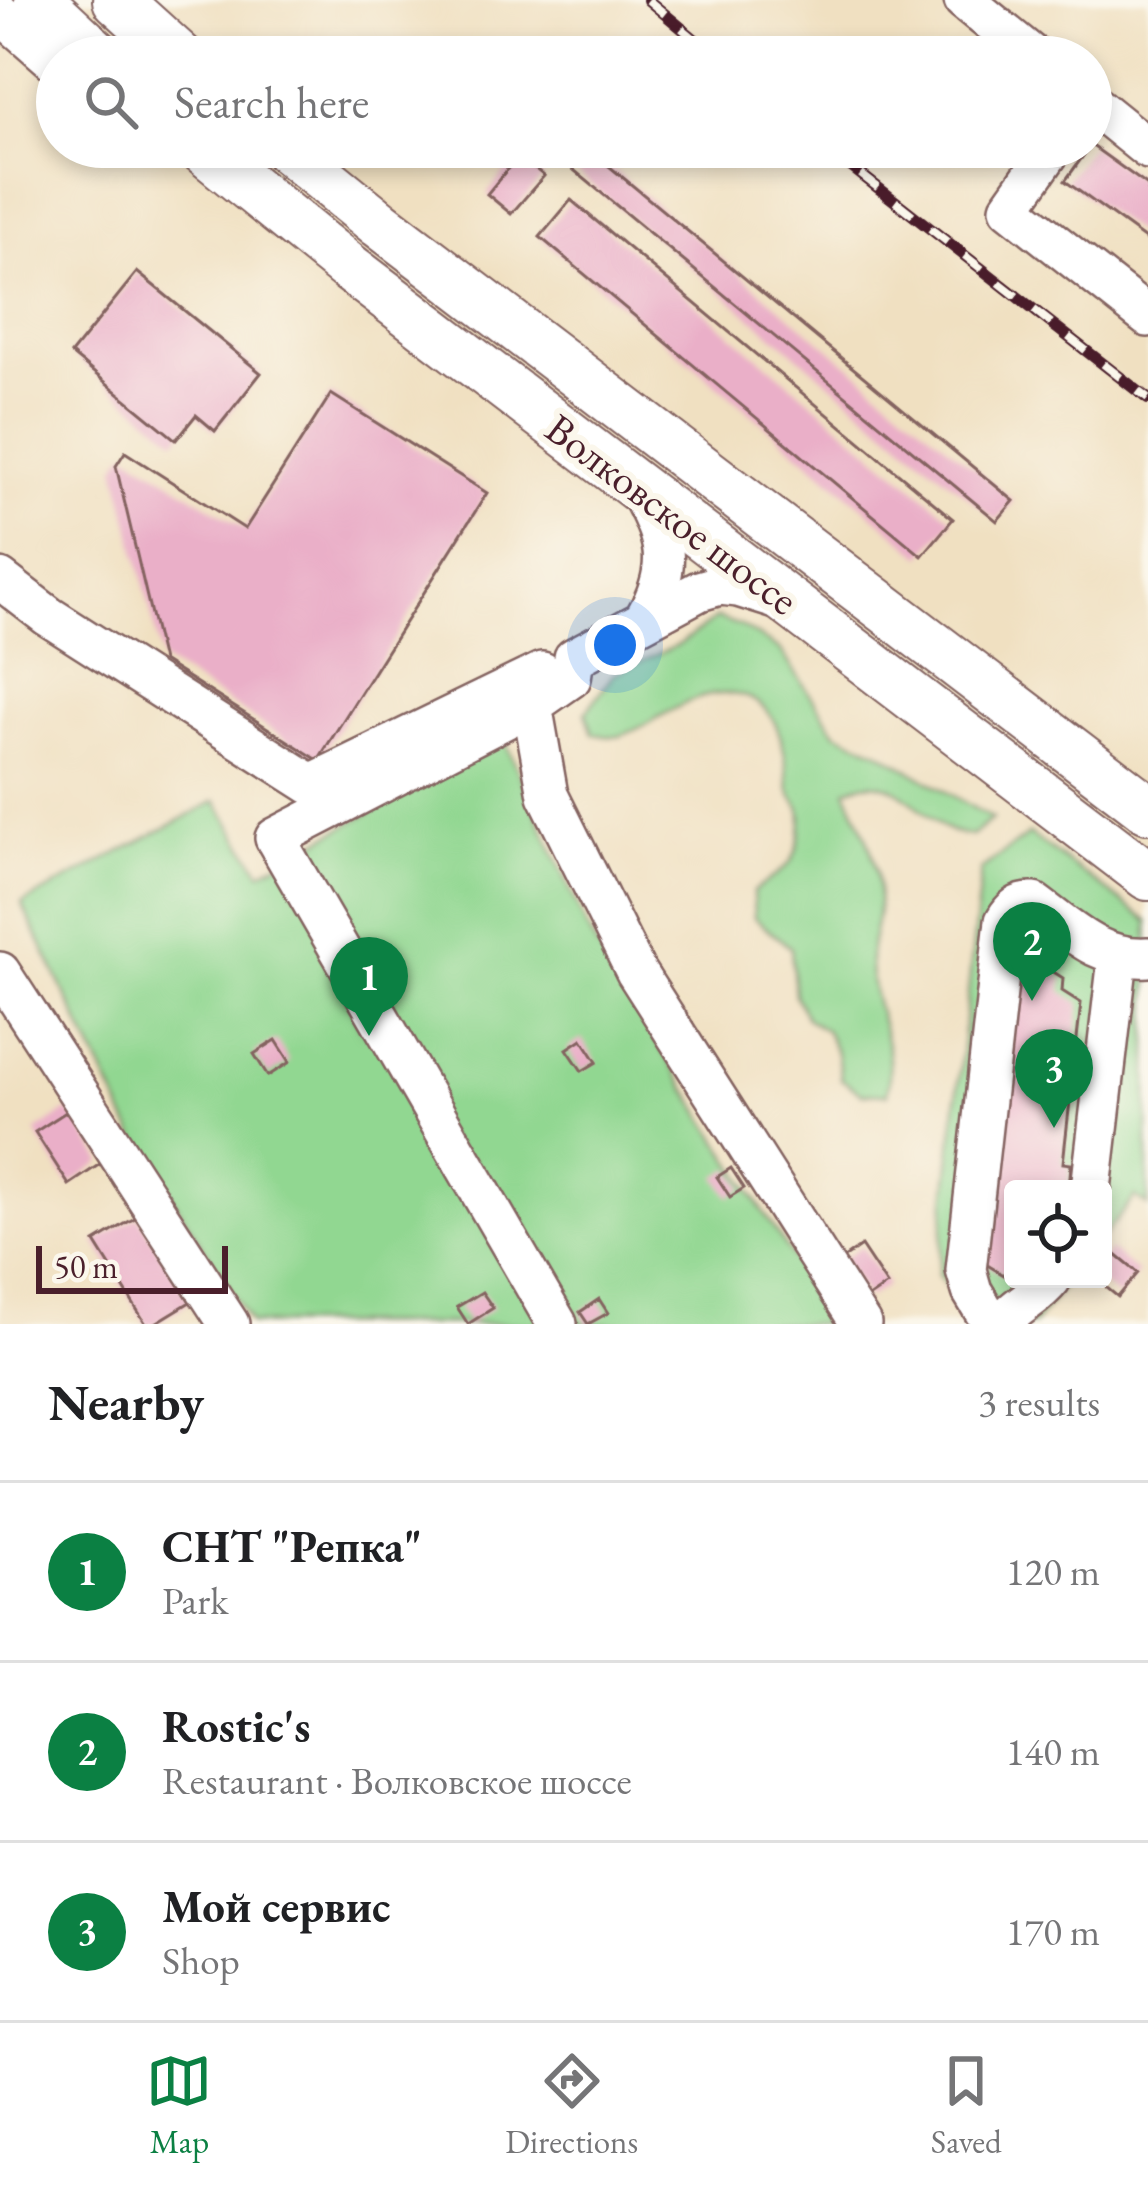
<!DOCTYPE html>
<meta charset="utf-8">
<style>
:root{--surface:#fff;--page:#f2f2f2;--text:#202124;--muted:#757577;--line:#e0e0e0;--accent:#0b8043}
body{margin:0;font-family:"EB Garamond",serif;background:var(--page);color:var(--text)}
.controls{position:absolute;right:36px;bottom:36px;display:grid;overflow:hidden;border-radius:12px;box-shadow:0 6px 18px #0003}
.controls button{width:108px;height:108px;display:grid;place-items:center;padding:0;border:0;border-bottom:3px solid var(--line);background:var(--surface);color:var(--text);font:60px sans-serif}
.scale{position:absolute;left:36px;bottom:30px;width:192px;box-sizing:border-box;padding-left:12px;border:6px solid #4a1f2b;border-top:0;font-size:33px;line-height:42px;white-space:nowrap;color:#4a1f2b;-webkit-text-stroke:9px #fbf7ec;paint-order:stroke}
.you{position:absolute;left:615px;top:645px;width:42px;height:42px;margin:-30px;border:9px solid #fff;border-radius:50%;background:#1a73e8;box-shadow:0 0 0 18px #1a73e833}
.badge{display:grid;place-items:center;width:78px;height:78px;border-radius:50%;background:var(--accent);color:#fff;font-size:39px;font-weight:700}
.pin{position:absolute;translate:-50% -99px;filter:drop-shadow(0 3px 6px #0008)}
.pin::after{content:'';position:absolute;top:63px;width:42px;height:36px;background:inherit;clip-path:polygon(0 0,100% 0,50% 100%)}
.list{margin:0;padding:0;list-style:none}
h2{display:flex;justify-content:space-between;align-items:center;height:156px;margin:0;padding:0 48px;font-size:51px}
h2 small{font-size:39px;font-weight:400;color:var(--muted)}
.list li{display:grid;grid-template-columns:78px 1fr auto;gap:36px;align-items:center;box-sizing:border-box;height:180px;padding:0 48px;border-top:3px solid var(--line)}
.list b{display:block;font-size:45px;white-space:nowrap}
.list p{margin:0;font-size:39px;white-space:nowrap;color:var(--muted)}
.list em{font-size:39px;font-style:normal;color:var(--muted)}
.icon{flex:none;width:66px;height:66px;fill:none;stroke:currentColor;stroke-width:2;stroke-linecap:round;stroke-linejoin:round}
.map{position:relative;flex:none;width:1148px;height:1324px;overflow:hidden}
.search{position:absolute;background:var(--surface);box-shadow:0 6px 18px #0003;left:36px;right:36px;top:36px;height:132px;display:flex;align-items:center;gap:30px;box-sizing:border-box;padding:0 42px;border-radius:66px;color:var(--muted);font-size:45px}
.sheet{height:696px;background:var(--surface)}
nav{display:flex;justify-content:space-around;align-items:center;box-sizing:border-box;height:168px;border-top:3px solid var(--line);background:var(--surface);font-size:33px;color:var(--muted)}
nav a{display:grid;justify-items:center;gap:6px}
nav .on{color:var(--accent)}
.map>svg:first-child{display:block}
.green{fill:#91d791;stroke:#6e7b5e;stroke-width:3}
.building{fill:#eaafc8}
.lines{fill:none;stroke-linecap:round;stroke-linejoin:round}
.minor-casing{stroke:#846360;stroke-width:44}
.major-casing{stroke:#846360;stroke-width:52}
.minor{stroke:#fff;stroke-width:39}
.major{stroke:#fff;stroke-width:48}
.rail-casing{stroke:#4a1f2b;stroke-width:12}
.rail{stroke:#fbf7ec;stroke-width:8;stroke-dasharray:22;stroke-linecap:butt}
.labels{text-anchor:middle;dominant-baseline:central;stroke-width:12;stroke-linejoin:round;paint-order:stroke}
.street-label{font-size:42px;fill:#4a1f2b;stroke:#fbf7ec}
</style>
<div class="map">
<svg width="1148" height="1324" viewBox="0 0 1148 1324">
<rect width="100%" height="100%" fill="#fbf7ec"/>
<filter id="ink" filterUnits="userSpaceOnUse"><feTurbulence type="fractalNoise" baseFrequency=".00833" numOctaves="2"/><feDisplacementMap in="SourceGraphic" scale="24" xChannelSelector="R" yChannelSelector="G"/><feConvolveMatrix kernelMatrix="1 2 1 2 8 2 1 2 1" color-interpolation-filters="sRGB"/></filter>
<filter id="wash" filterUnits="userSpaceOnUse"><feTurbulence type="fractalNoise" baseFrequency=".004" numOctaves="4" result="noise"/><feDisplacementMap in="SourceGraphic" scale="48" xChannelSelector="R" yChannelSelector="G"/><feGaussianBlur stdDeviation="2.7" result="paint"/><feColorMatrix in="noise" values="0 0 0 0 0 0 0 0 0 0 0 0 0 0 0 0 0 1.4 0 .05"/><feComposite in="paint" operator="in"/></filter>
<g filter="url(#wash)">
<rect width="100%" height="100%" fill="#f0e0c1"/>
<path class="green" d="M717 618 741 626 780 650 836 732 880 752 992 819 972 836C963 834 952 834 945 829 911 805 891 768 846 790 863 828 882 865 878 908 877 926 869 945 870 964 872 1014 897 1039 887 1094L861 1093 841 1079 837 1053 826 1031 806 1018 795 995 791 948 754 918 753 892C765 882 789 869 794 856 799 845 804 822 801 810 798 801 790 796 789 786 784 747 781 699 732 694 689 690 657 724 620 736 612 738 601 735 593 734L586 712 614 674 680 644Z
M504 739 591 937 834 1324H251L133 1134 22 904 216 801 261 872Z
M1029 834 1148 921V1206L1135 1197 1103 1237V1189H1013V1279H1069L1034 1324H975L938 1275 981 870Z"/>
<g id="blocks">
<path class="building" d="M1091 145 1148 186V241L1065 181Z
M546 147H586L1014 501 997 521Z
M519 155 544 176 511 214 487 194Z
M571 200 953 519 922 556 540 237Z
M137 272 261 373 215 431 196 415 176 440 71 354Z
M331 394 487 493 318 760 162 661 116 466 125 452 245 529Z
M1019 950 1063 978 1062 991 1081 1003 1063 1163 1071 1164 1069 1189H1013V1279H1034L1027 1289 984 1263Z
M582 1039 597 1062 582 1071 567 1049Z
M276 1040 290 1062 268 1076 254 1054Z
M69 1110 103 1162 69 1185 35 1132Z
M731 1168 744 1188 730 1197 717 1177Z
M138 1216 190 1302 154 1324H146L95 1242Z
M861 1246 887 1285 868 1298 841 1260Z
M1110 1250 1138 1273 1118 1297 1096 1279H1103V1258Z
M482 1292 493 1308 468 1324 457 1307Z
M599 1299 608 1313 588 1324 580 1312Z"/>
</g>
</g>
<g filter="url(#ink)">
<use href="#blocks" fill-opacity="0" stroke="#846360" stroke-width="3"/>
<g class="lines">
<defs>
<path id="minor" d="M964 0 1034 57
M0 13 57 63
M1091 103 1148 149
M1053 147 1010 208 1148 317
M638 488C665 537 675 564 646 616
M0 579 48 616 311 784 542 672
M532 705 548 795 636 972 861 1324
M0 972 229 1324
M1091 1189 1118 958
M557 1324 275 838 532 705 571 678 574 658 699 591 720 585 738 587 776 599
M992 1324 972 1291 966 1270 1005 921C1012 909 1019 902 1034 903 1071 930 1099 960 1148 957
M1001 1324C1016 1305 1035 1299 1051 1279"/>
<path id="major" d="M39 0 100 57
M117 0 180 57
M200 147 347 266 1148 876
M285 147 380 224 1148 809"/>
</defs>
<use href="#minor" class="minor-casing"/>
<use href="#major" class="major-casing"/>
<use href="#minor" class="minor"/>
<use href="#major" class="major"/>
<defs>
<path id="rail" d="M648 0 716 57
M826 147 1148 399"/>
</defs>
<use href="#rail" class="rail-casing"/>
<use href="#rail" class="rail"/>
</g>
</g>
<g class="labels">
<g class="street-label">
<text transform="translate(672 514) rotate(37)">Волковское шоссе</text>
</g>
</g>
</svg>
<div class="controls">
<button><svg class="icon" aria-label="locate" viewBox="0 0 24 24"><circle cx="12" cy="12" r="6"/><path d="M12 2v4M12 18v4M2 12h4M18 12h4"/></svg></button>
</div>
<div class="scale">50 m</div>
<div class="you"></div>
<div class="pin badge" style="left:369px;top:1036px">1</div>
<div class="pin badge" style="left:1032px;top:1001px">2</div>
<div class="pin badge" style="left:1054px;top:1128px">3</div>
<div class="search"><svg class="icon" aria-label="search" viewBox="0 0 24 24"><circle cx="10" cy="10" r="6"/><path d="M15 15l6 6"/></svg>Search here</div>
</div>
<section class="sheet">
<h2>Nearby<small>3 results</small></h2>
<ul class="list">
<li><span class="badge">1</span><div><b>СНТ &quot;Репка&quot;</b><p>Park</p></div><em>120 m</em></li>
<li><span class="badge">2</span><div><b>Rostic's</b><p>Restaurant · Волковское шоссе</p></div><em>140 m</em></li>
<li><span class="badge">3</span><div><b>Мой сервис</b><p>Shop</p></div><em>170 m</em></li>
</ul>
</section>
<nav>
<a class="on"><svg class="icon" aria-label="map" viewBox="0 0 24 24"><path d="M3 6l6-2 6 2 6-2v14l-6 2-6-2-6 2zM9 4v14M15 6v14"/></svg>Map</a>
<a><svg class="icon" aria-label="directions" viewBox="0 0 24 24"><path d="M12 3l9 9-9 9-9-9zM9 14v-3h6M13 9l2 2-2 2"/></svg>Directions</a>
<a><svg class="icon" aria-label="saved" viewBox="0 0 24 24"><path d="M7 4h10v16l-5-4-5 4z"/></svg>Saved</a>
</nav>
